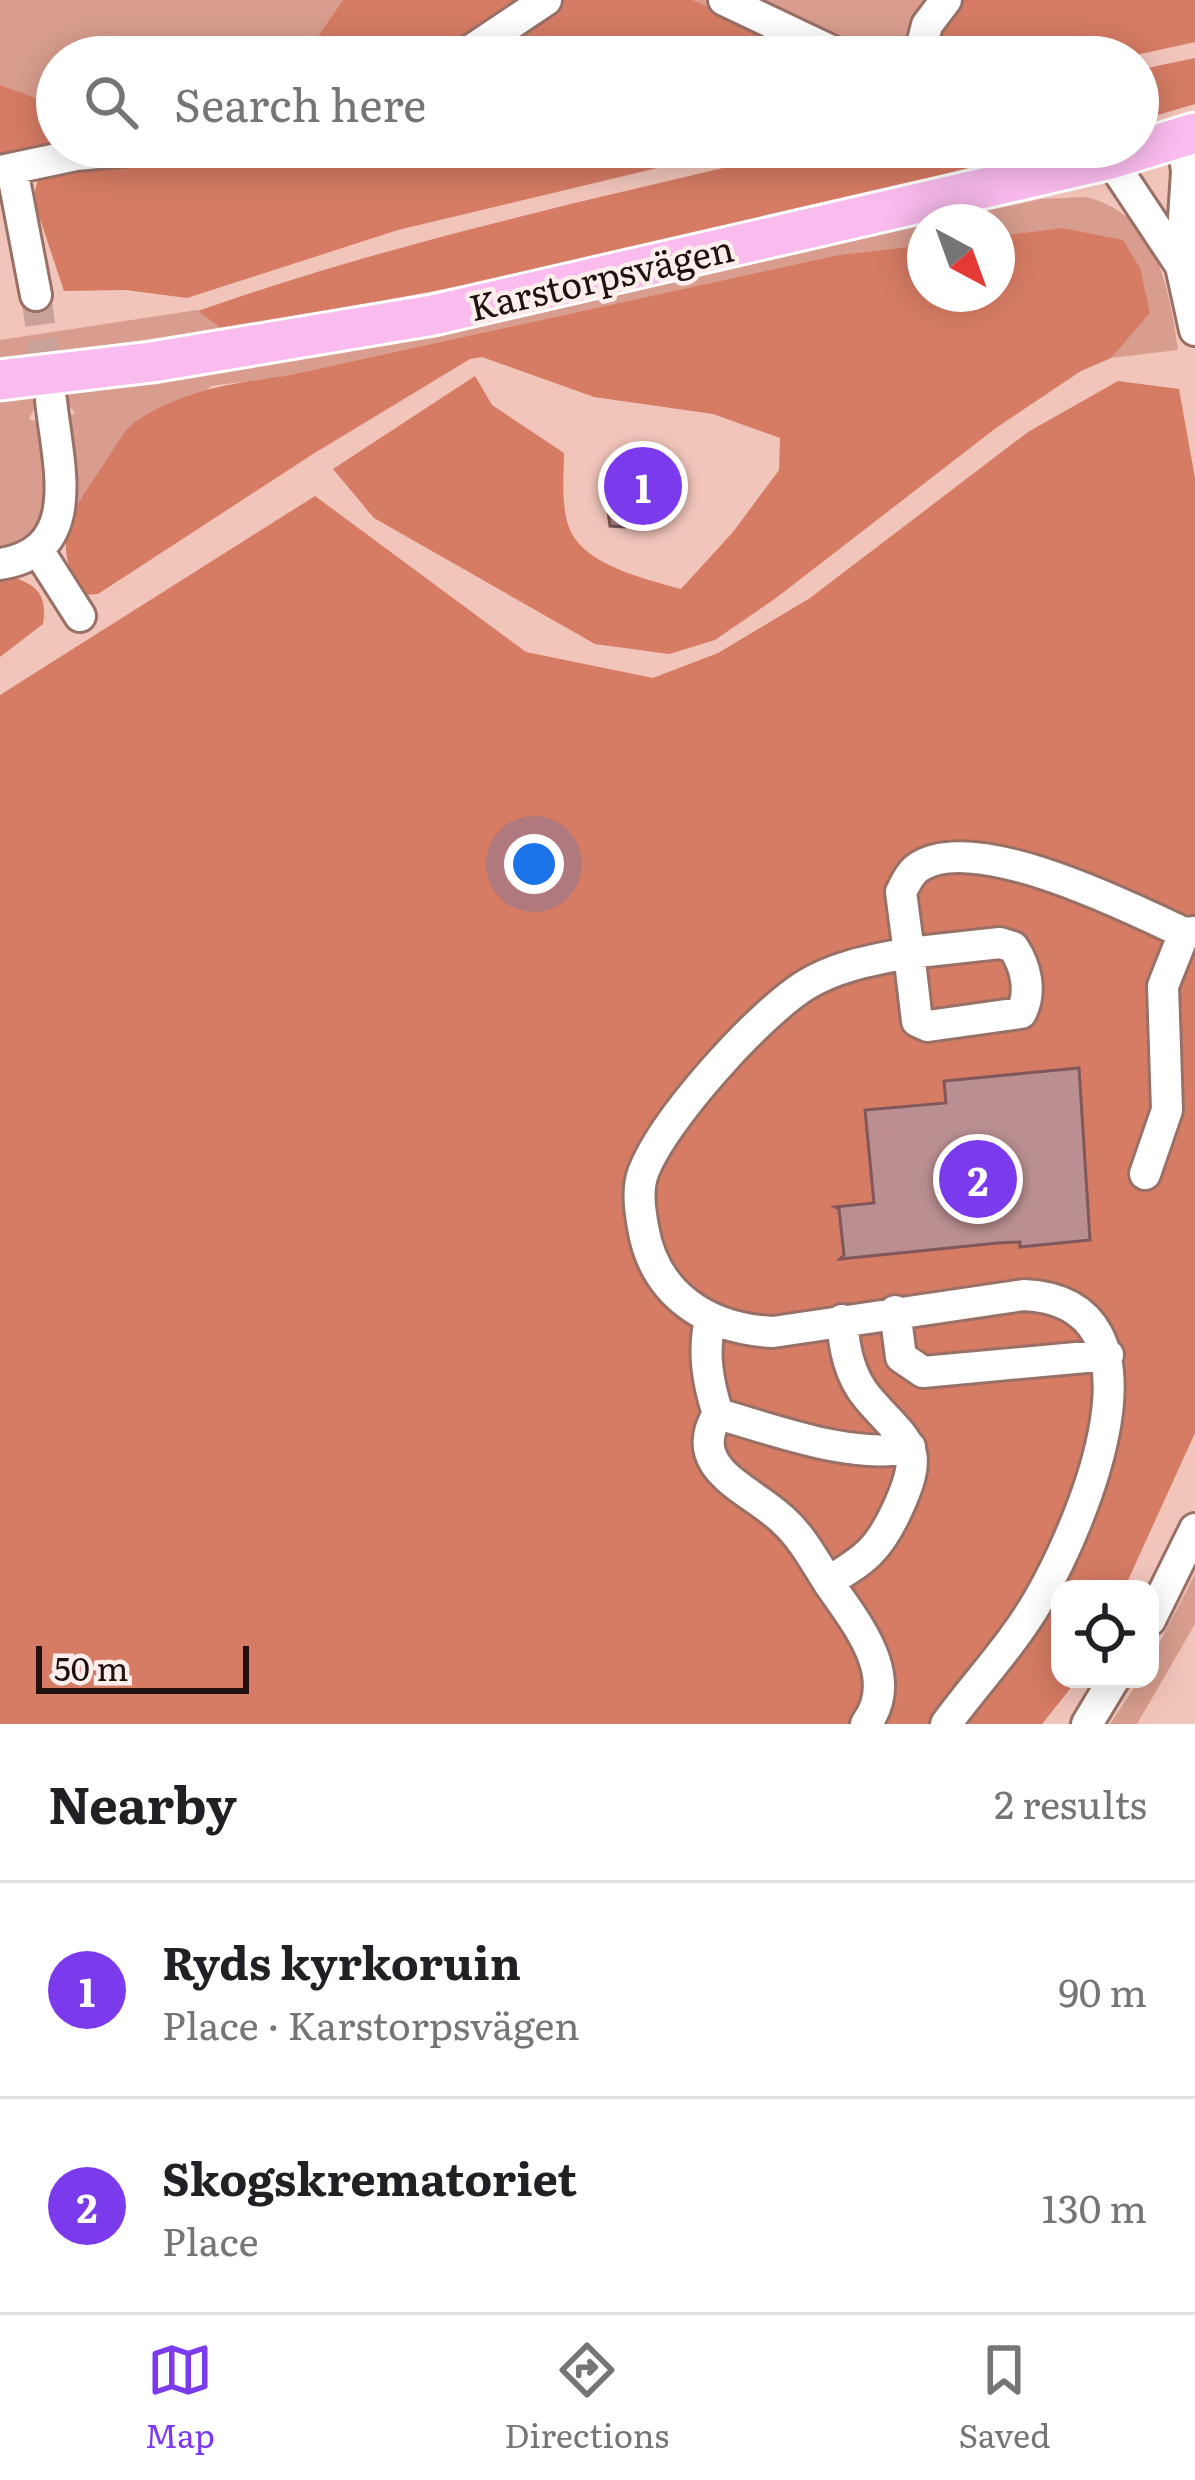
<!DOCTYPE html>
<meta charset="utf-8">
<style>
:root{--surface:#fff;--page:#f6f6f6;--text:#202124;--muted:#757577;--line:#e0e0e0;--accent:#7c3aed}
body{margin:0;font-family:Literata,serif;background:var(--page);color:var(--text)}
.controls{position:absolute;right:36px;bottom:36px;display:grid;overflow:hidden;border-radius:24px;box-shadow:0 6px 30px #0003}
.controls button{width:108px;height:108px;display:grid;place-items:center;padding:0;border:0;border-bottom:3px solid var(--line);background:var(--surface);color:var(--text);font:60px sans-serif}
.compass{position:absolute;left:907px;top:204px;width:108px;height:108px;border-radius:50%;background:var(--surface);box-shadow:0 6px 30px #0003;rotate:139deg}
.scale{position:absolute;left:36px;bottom:30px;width:213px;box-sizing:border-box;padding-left:12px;border:6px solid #21110e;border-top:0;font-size:33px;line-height:42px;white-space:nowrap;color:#21110e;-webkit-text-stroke:9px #fceeeb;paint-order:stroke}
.you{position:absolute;left:534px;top:864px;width:42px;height:42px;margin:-30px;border:9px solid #fff;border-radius:50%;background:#1a73e8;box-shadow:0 0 0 18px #1a73e833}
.badge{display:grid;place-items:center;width:78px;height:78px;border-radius:50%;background:var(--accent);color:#fff;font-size:39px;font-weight:700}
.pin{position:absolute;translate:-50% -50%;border:6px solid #fff;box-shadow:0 3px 12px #0006}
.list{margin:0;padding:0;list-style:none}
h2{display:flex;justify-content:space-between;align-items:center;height:156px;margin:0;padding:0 48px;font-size:51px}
h2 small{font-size:39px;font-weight:400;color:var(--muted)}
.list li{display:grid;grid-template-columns:78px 1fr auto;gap:36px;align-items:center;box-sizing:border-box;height:216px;padding:0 48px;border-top:3px solid var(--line)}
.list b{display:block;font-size:45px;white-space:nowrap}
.list p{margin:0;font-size:39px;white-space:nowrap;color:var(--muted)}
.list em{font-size:39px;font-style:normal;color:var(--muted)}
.icon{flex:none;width:66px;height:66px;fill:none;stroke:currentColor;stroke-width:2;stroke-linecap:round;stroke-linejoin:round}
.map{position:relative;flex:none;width:1195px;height:1724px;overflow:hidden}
.search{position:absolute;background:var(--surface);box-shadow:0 6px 30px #0003;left:36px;right:36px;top:36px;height:132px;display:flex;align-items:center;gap:30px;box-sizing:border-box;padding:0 42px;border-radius:66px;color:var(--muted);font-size:45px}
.sheet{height:588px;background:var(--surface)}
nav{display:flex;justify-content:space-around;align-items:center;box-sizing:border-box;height:168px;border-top:3px solid var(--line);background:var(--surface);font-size:33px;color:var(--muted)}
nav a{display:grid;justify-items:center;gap:6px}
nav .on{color:var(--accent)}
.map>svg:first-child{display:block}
.green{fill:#d89d8e}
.forest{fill:#d67b64}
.building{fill:#bb8f91;stroke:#80585b;stroke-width:3}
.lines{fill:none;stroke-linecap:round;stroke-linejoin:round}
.minor-tunnel{stroke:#c8a198;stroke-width:30;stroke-dasharray:30 15;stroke-linecap:butt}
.minor-casing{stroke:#997066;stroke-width:36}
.major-casing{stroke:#fff;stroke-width:45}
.minor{stroke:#fff;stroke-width:30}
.major{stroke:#fabcee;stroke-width:39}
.labels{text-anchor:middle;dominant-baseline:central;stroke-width:9;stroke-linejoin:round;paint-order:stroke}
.street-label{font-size:36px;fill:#21110e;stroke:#fceeeb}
</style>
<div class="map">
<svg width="1195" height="1724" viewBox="0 0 1195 1724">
<rect width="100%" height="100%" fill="#f2c5ba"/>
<path class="green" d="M0 0H343L316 39 191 57H57L56 107 0 85Z
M637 0H1195L1019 57H558Z
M1085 197C1156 212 1169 287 1178 350L1111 358 1150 312 1062 228 997 236V222H936L1041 199Z
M925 224V245L838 255 285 376 211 386 70 514 62 402 72 415 75 413 63 398 38 401 29 419 35 421 42 409 52 473 39 537 0 550V402L186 377 461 327Z
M197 310 222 329 0 360V340Z
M1195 1574V1624L1137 1724H1110L1140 1679H1150V1661Z"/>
<path class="forest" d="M343 0H530L449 57H191L316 39Z
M559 0H692L826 57H472Z
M954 0H1195V42L1127 57H967L939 37Z
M1195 58V104L1151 117 1138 109V70Z
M0 85 57 106V147L0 160Z
M220 147H341L345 156 373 147H745L398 230 187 298 126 290 64 291 33 198 38 180 53 170Z
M813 147H985L983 164C733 234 478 286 222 329L198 311C402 239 604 197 813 147Z
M1062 228 1123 240 1140 268 1150 313 1111 358 1081 371 996 428 776 598 715 640 669 654 595 644 374 518 333 469 475 376 492 405 564 453C564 479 559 518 576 540 595 567 651 581 681 589L733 532 779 470 780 438 713 414 594 397 482 357 470 359 313 454 98 594 83 595C47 539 74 509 106 461 114 449 123 431 134 423 180 391 232 383 285 376L838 255 925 245V294H997V236Z
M1118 381 1179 389 1195 478V1433L1124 1589H1060V1679H1078L1042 1724H0V695L315 496 526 652 653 678 718 653 810 598 1028 432Z
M16 578C40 587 47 598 43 624L0 657V580Z"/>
<path class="building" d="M644 445 679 468 652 508 647 504 625 527 610 526 608 511 621 487 618 485Z
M1079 1068 1090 1240 1020 1247V1242L998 1243 840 1259 844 1255 839 1209 835 1207 874 1203 865 1110 946 1103 944 1081Z"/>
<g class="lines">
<path class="minor-tunnel" d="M36 295 50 396"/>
<defs>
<path id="minor" d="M724 0 844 57
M461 57 546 0
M919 57 927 25 946 0
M1182 137 1187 171 1181 266 1195 330
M1110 159 1181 266
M12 169 36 295
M0 171 76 155 161 147
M38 550 80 616
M0 564C86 551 57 462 51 400
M1000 943 1013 947C1026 966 1032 992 1021 1013L928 1026 917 1021 909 953Z
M1145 1174 1167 1110 1163 986 1184 933
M895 1311 901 1357 923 1372 1108 1355
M710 1318C703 1352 707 1380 718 1414 772 1429 855 1461 910 1447
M842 1320C844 1347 849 1376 868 1398 909 1446 927 1445 897 1510 878 1551 865 1559 828 1582 855 1622 902 1676 866 1724
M718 1414C684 1469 751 1489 783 1520 802 1537 814 1560 828 1582
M1150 1620 1195 1529
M946 1724C976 1683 1014 1643 1039 1599 1082 1524 1179 1302 1024 1295L773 1332C708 1329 654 1295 643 1227 640 1210 637 1190 643 1173 663 1120 756 1017 804 986 836 966 872 960 909 953L901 892C905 884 909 875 916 869 970 827 1131 908 1184 933L1195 932
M1087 1724 1114 1679"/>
<path id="major" d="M0 380 152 362 433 315 1110 159 1195 133"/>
</defs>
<use href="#minor" class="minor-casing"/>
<use href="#major" class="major-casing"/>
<use href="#minor" class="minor"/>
<use href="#major" class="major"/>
</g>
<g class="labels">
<g class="street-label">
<text transform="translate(601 276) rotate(-13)">Karstorpsvägen</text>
</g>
</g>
</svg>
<div class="controls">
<button><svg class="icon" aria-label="locate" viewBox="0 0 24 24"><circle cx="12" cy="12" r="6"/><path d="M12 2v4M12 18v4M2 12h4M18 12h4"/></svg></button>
</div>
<svg class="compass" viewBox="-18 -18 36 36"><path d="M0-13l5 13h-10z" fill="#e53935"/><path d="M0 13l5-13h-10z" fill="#757577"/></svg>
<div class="scale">50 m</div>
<div class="you"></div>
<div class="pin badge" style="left:643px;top:486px">1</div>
<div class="pin badge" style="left:978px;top:1179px">2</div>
<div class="search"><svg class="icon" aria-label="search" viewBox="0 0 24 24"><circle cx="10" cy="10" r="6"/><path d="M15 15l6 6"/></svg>Search here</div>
</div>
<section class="sheet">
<h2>Nearby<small>2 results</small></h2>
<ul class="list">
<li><span class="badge">1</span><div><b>Ryds kyrkoruin</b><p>Place · Karstorpsvägen</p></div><em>90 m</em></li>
<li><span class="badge">2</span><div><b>Skogskrematoriet</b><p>Place</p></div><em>130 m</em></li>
</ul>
</section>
<nav>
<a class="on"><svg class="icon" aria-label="map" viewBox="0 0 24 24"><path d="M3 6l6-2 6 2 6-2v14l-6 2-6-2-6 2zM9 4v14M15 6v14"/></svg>Map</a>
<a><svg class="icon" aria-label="directions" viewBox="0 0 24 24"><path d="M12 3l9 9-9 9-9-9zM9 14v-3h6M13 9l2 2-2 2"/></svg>Directions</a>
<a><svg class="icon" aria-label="saved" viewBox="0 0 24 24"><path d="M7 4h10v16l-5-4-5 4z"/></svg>Saved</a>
</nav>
